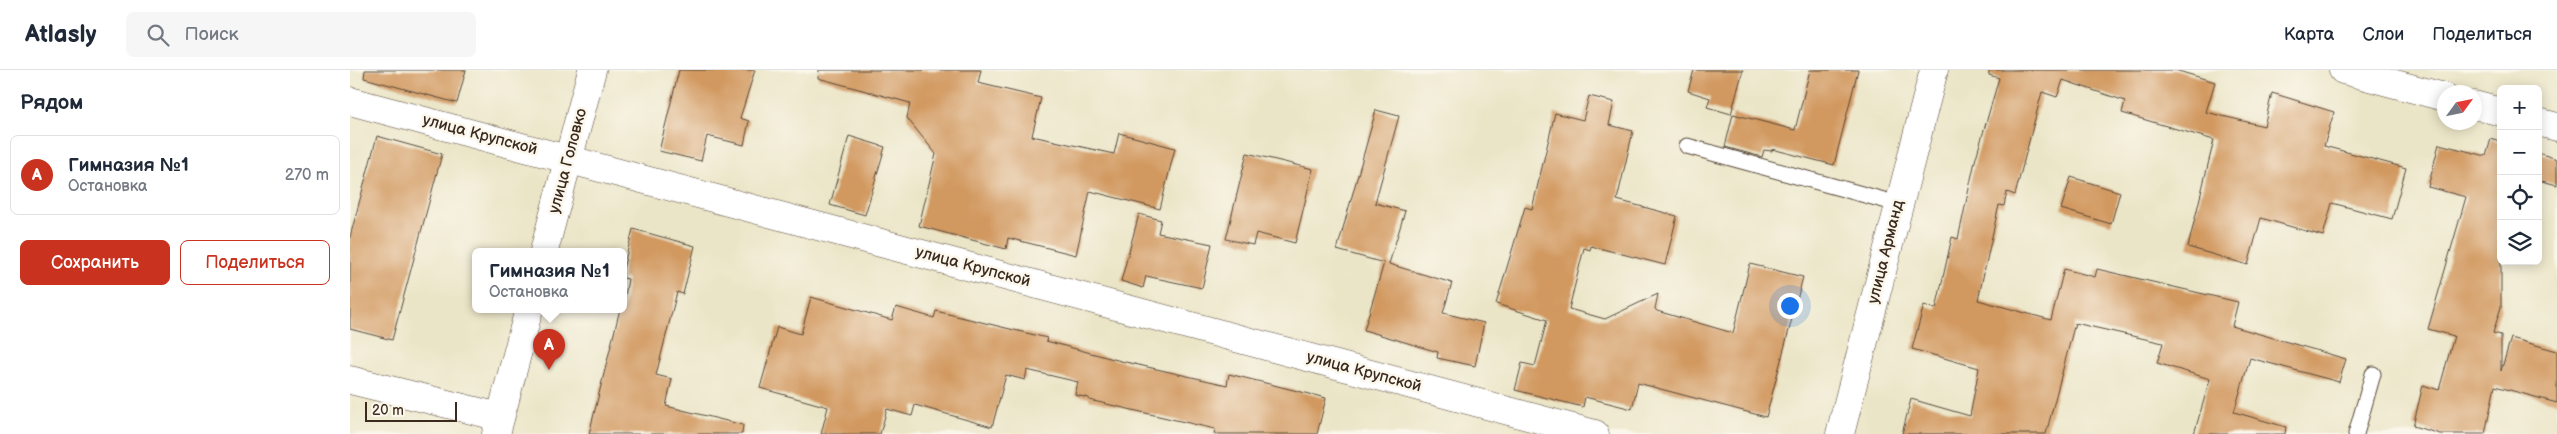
<!DOCTYPE html>
<html lang="ru">
<meta charset="utf-8">
<style>
:root{--surface:#fff;--page:#f6f6f7;--text:#1f2937;--muted:#747a83;--line:#e0e1e3;--accent:#c8321e}
body{margin:0;font-family:"Balsamiq Sans",sans-serif;background:var(--page);color:var(--text)}
.controls{position:absolute;right:15px;top:15px;display:grid;overflow:hidden;border-radius:8px;box-shadow:0 2px 12px #0003}
.controls button{width:45px;height:45px;display:grid;place-items:center;padding:0;border:0;border-bottom:1px solid var(--line);background:var(--surface);color:var(--text);font:25px sans-serif}
.compass{position:absolute;left:2087px;top:15px;width:45px;height:45px;border-radius:50%;background:var(--surface);box-shadow:0 2px 12px #0003;rotate:57deg}
.scale{position:absolute;left:15px;bottom:12px;width:92px;box-sizing:border-box;padding-left:5px;border:2px solid #3b2a1e;border-top:0;font-size:14px;line-height:18px;white-space:nowrap;color:#3b2a1e;-webkit-text-stroke:4px #fbf7ec;paint-order:stroke}
.you{position:absolute;left:1439px;top:235px;width:18px;height:18px;margin:-12px;border:4px solid #fff;border-radius:50%;background:#1a73e8;box-shadow:0 0 0 8px #1a73e833}
.badge{display:grid;place-items:center;width:32px;height:32px;border-radius:50%;background:var(--accent);color:#fff;font-size:16px;font-weight:700}
.pin{position:absolute;translate:-50% -41px;filter:drop-shadow(0 1px 2px #0008)}
.pin::after{content:'';position:absolute;top:26px;width:18px;height:15px;background:inherit;clip-path:polygon(0 0,100% 0,50% 100%)}
.popup{position:absolute;left:122px;top:178px;width:155px;height:65px;box-sizing:border-box;display:grid;place-content:center;border-radius:8px;background:var(--surface);filter:drop-shadow(0 1px 4px #0005);font-size:16px;white-space:nowrap;color:var(--muted)}
.popup b{font-size:19px;color:var(--text)}
.popup::after{content:'';position:absolute;left:50%;top:100%;margin-left:-10px;border:10px solid transparent;border-top-color:var(--surface)}
.list{margin:0;padding:0;list-style:none}
h2{display:flex;justify-content:space-between;align-items:center;height:65px;margin:0;padding:0 20px;font-size:21px}
h2 small{font-size:16px;font-weight:400;color:var(--muted)}
.list li{display:grid;grid-template-columns:32px 1fr auto;gap:15px;align-items:center;box-sizing:border-box;height:80px;margin:0 10px 10px;padding:0 10px;border:1px solid var(--line);border-radius:8px}
.list b{display:block;font-size:19px;white-space:nowrap}
.list p{margin:0;font-size:16px;white-space:nowrap;color:var(--muted)}
.list em{font-size:16px;font-style:normal;color:var(--muted)}
.actions{display:flex;gap:10px;padding:15px 20px}
.actions a{flex:1;padding:11px 0;border:1px solid var(--accent);border-radius:8px;text-align:center;font-size:18px;color:var(--accent)}
.actions .main{background:var(--accent);color:#fff}
.icon{flex:none;width:28px;height:28px;fill:none;stroke:currentColor;stroke-width:2;stroke-linecap:round;stroke-linejoin:round}
.map{position:relative;flex:none;width:2207px;height:364px;overflow:hidden}
header{display:flex;align-items:center;gap:30px;box-sizing:border-box;height:70px;padding:0 25px;background:var(--surface);border-bottom:1px solid var(--line)}
header strong{font-size:24px}
nav{display:flex;gap:28px;margin-inline-start:auto;font-size:18px}
.search{width:350px;height:45px;background:var(--page);display:flex;align-items:center;gap:12px;box-sizing:border-box;padding:0 18px;border-radius:8px;color:var(--muted);font-size:19px}
main{display:flex}
aside{flex:1;background:var(--surface)}
.map>svg:first-child{display:block}
.building{fill:#d1985e}
.lines{fill:none;stroke-linecap:round;stroke-linejoin:round}
.service-casing{stroke:#554637;stroke-width:17}
.minor-casing{stroke:#554637;stroke-width:29}
.tertiary-casing{stroke:#554637;stroke-width:29}
.service{stroke:#fff;stroke-width:15}
.minor{stroke:#fff;stroke-width:28}
.tertiary{stroke:#fff;stroke-width:28}
.labels{text-anchor:middle;dominant-baseline:central;stroke-width:5;stroke-linejoin:round;paint-order:stroke}
.street-label{font-size:16px;fill:#3b2a1e;stroke:#fbf7ec}
</style>
<header>
<strong>Atlasly</strong>
<div class="search"><svg class="icon" aria-label="search" viewBox="0 0 24 24"><circle cx="10" cy="10" r="6"/><path d="M15 15l6 6"/></svg>Поиск</div>
<nav><a>Карта</a><a>Слои</a><a>Поделиться</a></nav>
</header>
<main>
<aside>
<h2>Рядом<small></small></h2>
<ul class="list">
<li><span class="badge">A</span><div><b>Гимназия №1</b><p>Остановка</p></div><em>270 m</em></li>
</ul>
<div class="actions"><a class="main">Сохранить</a><a>Поделиться</a></div>
</aside>
<div class="map">
<svg width="2207" height="364" viewBox="0 0 2207 364">
<rect width="100%" height="100%" fill="#fbf7ec"/>
<filter id="ink" filterUnits="userSpaceOnUse"><feTurbulence type="fractalNoise" baseFrequency=".02" numOctaves="2"/><feDisplacementMap in="SourceGraphic" scale="10" xChannelSelector="R" yChannelSelector="G"/><feConvolveMatrix kernelMatrix="1 2 1 2 8 2 1 2 1" color-interpolation-filters="sRGB"/></filter>
<filter id="wash" filterUnits="userSpaceOnUse"><feTurbulence type="fractalNoise" baseFrequency=".0096" numOctaves="4" result="noise"/><feDisplacementMap in="SourceGraphic" scale="20" xChannelSelector="R" yChannelSelector="G"/><feGaussianBlur stdDeviation="1.12" result="paint"/><feColorMatrix in="noise" values="0 0 0 0 0 0 0 0 0 0 0 0 0 0 0 0 0 1.4 0 .05"/><feComposite in="paint" operator="in"/></filter>
<g filter="url(#wash)">
<rect width="100%" height="100%" fill="#ebe5c7"/>
<g id="blocks">
<path class="building" d="M15 0H116L107 33 14 8Z
M329 0H405L390 48 399 51 394 75 357 66 351 91 309 81Z
M469 0H631L628 13 691 28 682 66 764 84 769 63 825 78 810 139 740 121 726 185 658 168 656 179 569 156 586 84 557 48 560 33 468 8Z
M1344 0H1393L1381 44 1357 37 1360 28 1338 21Z
M1460 0H1508L1484 95 1422 79V81L1414 80 1412 87 1375 77 1383 44 1445 60Z
M1639 0H1825L1865 12 1856 42 1914 56 1922 23 1984 42 1974 76 2056 98 2042 149 1982 133 1973 166 1911 148 1898 195 1838 177 1864 70 1772 43 1775 31 1713 10 1707 27 1692 22 1665 125 1657 122 1654 136 1649 135 1628 230 1701 250 1714 199 1745 207 1747 199 1888 232 1882 256 1996 289 1989 312 1900 288 1884 342 1936 357 1935 364H1844L1860 309 1807 293 1813 273 1725 253 1696 364H1552L1561 329 1620 346 1629 298 1562 279 1574 235 1586 239 1602 167 1608 169 1625 91 1649 8 1639 5Z
M1239 26 1264 32 1259 55 1283 61 1267 130 1327 146 1315 195 1241 176 1240 180 1234 178 1219 239 1255 249 1308 224 1305 239 1307 241 1383 263 1400 194 1453 207 1416 347 1288 313 1282 339 1235 327 1233 337 1165 320 1172 293 1185 296 1197 250 1146 234 1175 137 1182 139 1205 43 1233 50Z
M1026 40 1049 46 1025 133 1055 141 1039 194 1102 213 1093 243 1134 253 1125 296 1087 288 1088 282 1014 260 1034 193 987 180Z
M27 66 92 84 42 270 0 259V167Z
M499 66 535 77 515 145 480 135Z
M2141 69 2151 72V237L2143 263 2151 265V301L2161 268 2207 281V333L2145 316 2135 364H2090L2063 356 2073 315 2089 320 2104 266 2078 259 2116 127 2078 117 2089 74 2136 86Z
M897 83 963 99 945 173 906 163 903 175 876 169Z
M2188 83 2207 89V115L2188 110Z
M1721 107 1770 122 1761 154 1711 139Z
M789 144 811 150 808 163 862 174 852 218 796 206 793 218 771 211Z
M283 159 345 176 333 224 327 222 306 305 322 309 316 336 393 355 392 364H239L270 239H273L278 209 273 208V199Z
M461 227 542 250 546 237 584 248 586 241 697 268 696 271 771 291 877 315 879 304 976 328 967 364H864L865 359 739 330V328L725 325 728 312 677 300 675 310 656 305 642 357 565 335 562 346 537 339 530 364H471L478 337 410 318 427 257 451 264Z"/>
</g>
</g>
<g filter="url(#ink)">
<use href="#blocks" fill-opacity="0" stroke="#554637" stroke-width="1"/>
<g class="lines">
<defs>
<path id="service" d="M1337 76 1548 134
M2006 364 2023 304"/>
<path id="minor" d="M1993 0 2094 27
M0 31 1245 364
M2124 35 2151 42
M2188 52 2207 57
M0 310 150 347
M1490 364 1584 0"/>
<path id="tertiary" d="M194 181 242 0
M146 364 179 239"/>
</defs>
<use href="#service" class="service-casing"/>
<use href="#minor" class="minor-casing"/>
<use href="#tertiary" class="tertiary-casing"/>
<use href="#service" class="service"/>
<use href="#minor" class="minor"/>
<use href="#tertiary" class="tertiary"/>
</g>
</g>
<g class="labels">
<g class="street-label">
<text transform="translate(130 65) rotate(15)">улица Крупской</text>
<text transform="translate(218 91) rotate(-75)">улица Головко</text>
<text transform="translate(1536 182) rotate(-76)">улица Арманд</text>
<text transform="translate(623 197) rotate(15)">улица Крупской</text>
<text transform="translate(1014 302) rotate(15)">улица Крупской</text>
</g>
</g>
</svg>
<div class="controls">
<button>+</button>
<button>−</button>
<button><svg class="icon" aria-label="locate" viewBox="0 0 24 24"><circle cx="12" cy="12" r="6"/><path d="M12 2v4M12 18v4M2 12h4M18 12h4"/></svg></button>
<button><svg class="icon" aria-label="layers" viewBox="0 0 24 24"><path d="M12 4l9 5-9 5-9-5zM3 14l9 5 9-5"/></svg></button>
</div>
<svg class="compass" viewBox="-18 -18 36 36"><path d="M0-13l5 13h-10z" fill="#e53935"/><path d="M0 13l5-13h-10z" fill="#747a83"/></svg>
<div class="scale">20 m</div>
<div class="you"></div>
<div class="pin badge" style="left:199px;top:300px">A</div>
<div class="popup"><b>Гимназия №1</b>Остановка</div>
</div>
</main>
